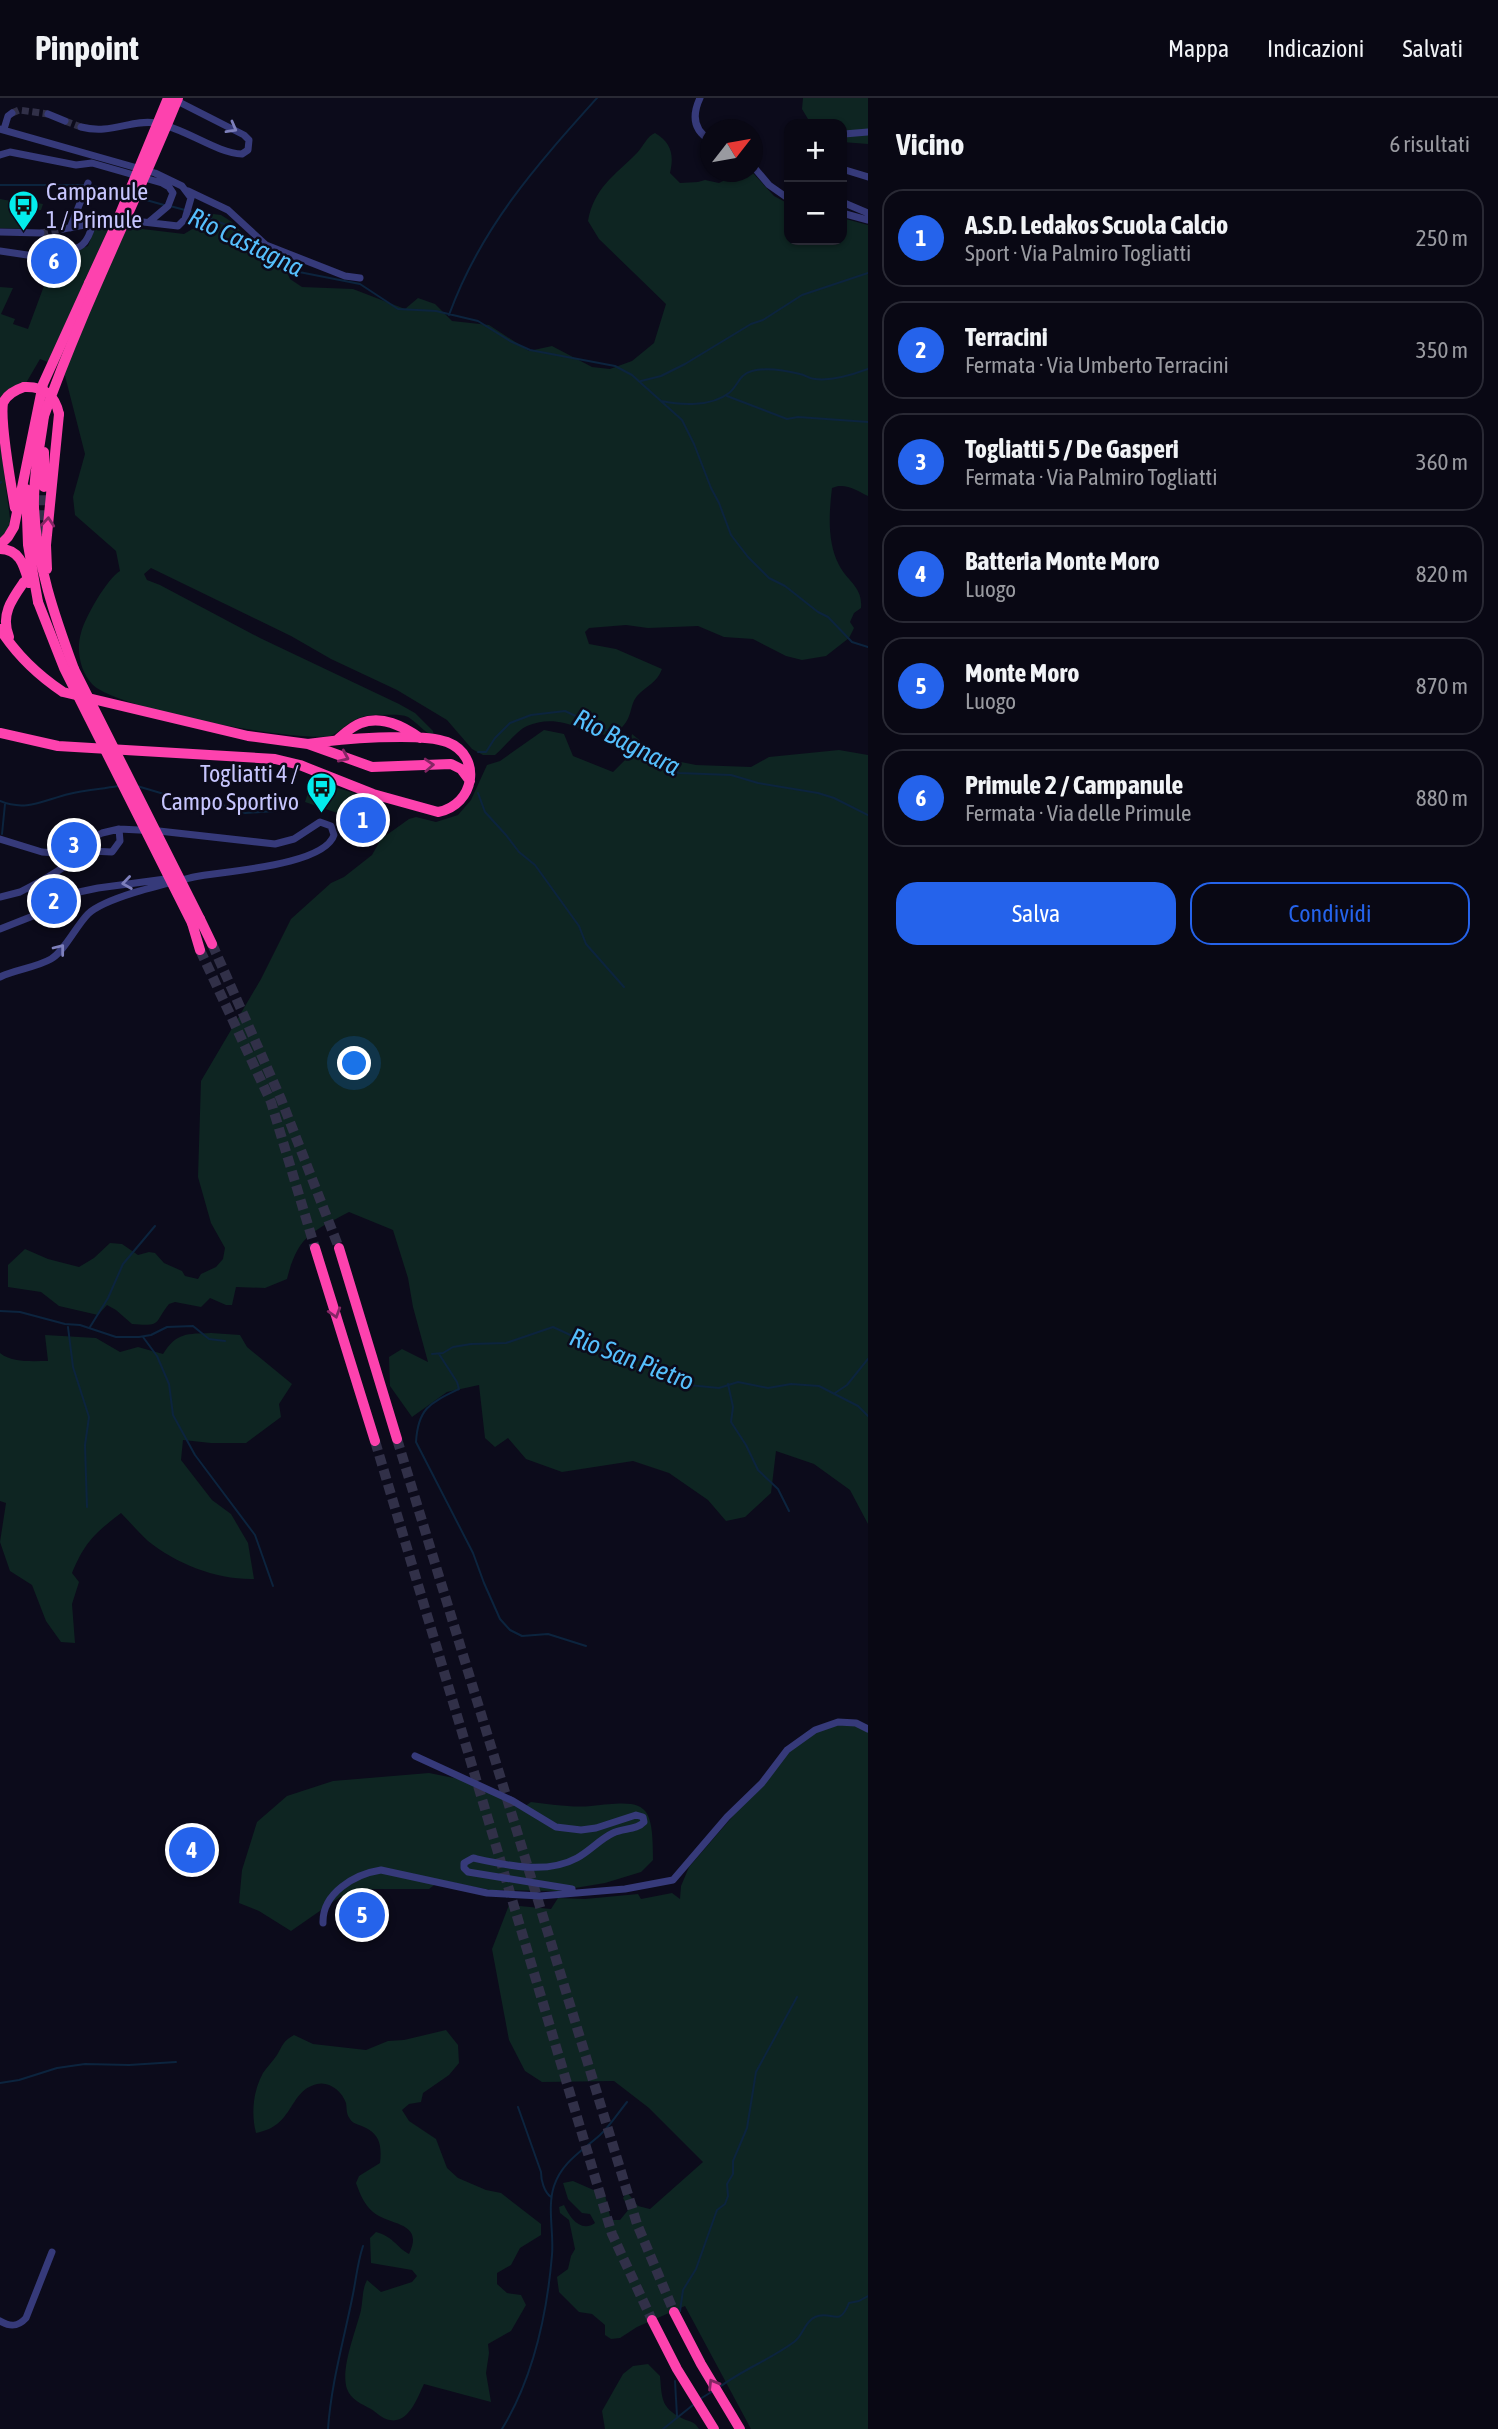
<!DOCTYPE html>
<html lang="it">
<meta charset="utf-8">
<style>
:root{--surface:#090814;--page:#12111d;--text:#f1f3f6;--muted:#999aa0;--line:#292934;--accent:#2563eb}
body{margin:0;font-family:"Asap Condensed",sans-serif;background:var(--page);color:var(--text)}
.controls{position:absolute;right:21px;top:21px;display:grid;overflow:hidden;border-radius:14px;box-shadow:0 2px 5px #0004}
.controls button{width:63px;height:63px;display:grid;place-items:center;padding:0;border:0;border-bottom:2px solid var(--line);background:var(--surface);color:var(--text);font:35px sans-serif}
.compass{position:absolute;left:700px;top:21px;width:63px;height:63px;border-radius:50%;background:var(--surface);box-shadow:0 2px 5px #0004;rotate:59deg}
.you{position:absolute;left:355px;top:966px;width:24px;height:24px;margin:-18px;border:5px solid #fff;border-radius:50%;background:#1a73e8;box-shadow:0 0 0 10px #1a73e833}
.badge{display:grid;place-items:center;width:46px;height:46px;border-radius:50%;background:var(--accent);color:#fff;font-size:23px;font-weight:700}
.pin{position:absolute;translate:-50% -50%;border:4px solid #fff;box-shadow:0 2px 7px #0006}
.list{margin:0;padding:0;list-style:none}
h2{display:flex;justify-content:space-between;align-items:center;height:91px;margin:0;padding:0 28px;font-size:30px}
h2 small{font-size:23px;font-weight:400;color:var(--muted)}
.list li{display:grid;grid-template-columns:46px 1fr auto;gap:21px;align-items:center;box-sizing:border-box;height:98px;margin:0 14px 14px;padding:0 14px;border:2px solid var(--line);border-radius:21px}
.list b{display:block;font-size:26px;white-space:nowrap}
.list p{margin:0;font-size:23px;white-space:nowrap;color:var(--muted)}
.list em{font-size:23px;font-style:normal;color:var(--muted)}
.actions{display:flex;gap:14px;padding:21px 28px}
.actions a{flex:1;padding:16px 0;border:2px solid var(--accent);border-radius:21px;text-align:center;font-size:24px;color:var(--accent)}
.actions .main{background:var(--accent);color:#fff}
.map{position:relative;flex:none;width:868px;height:2331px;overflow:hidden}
header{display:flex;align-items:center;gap:42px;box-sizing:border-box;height:98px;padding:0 35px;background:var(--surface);border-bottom:2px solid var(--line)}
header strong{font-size:33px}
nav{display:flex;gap:38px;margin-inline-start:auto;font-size:24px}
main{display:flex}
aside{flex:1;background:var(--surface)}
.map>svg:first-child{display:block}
.green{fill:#0e2522}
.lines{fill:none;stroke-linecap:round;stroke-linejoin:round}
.stream{stroke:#0c243e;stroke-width:2}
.minor-tunnel{stroke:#313048;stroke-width:7;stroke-dasharray:7 3.5;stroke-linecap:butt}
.highway-tunnel{stroke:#313048;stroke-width:10;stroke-dasharray:10 5;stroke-linecap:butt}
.minor{stroke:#363a7a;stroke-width:7}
.highway{stroke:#fd42ae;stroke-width:10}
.highway-bridge{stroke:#fd42ae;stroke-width:10}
.oneway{stroke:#7e80bc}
.oneway2{stroke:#842664}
.labels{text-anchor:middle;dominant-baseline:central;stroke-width:5;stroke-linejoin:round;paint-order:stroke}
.poi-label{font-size:24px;fill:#c7c6fe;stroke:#0c0b1b;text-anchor:start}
.water-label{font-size:26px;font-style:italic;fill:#55bffd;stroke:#0c0b1b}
</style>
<header>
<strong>Pinpoint</strong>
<nav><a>Mappa</a><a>Indicazioni</a><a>Salvati</a></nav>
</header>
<main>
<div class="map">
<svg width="868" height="2331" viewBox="0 0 868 2331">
<rect width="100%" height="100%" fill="#0c0b1b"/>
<path class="green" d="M803 0H868V46L842 44V26H811L802 11Z
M655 35C672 45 674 58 670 75L680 85 698 84 705 82 719 85 723 83 727 74H752L774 98 789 106V142H842V120L868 127V398C857 392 844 384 832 390 829 415 827 444 839 467 847 483 863 489 861 510L854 515 850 524 854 530 849 540 826 558 802 562 786 558 753 541 724 539 698 528 648 530 626 527 589 530 585 534 589 546 616 551 662 571C657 585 646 588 637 598 629 608 633 620 620 631 603 645 582 629 564 625 551 622 539 623 527 628 516 633 505 649 495 657H483L472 651 447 622 397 592 331 561 291 538 151 470 144 476 147 482 160 487 260 540 399 606 415 615 433 633 434 638C423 634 418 625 408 619 401 616 390 617 382 617 366 616 355 620 343 630 338 633 335 637 330 638 294 644 115 611 92 586 80 573 76 552 81 535 85 519 107 481 120 473L116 453 75 417 73 399 85 356 63 270 40 261 26 285 0 305V189L13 190 1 216 15 221 13 226 28 231 51 169 63 157 88 148 96 128 101 126 184 136 199 127 205 115 221 117 232 124 246 139 282 162 290 181 302 189 353 191 405 211 418 200 435 206 452 223 489 227 529 253 552 248 592 269 610 271 632 263 654 245 666 206 599 141 588 123C594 90 614 78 637 55 643 49 647 38 655 35Z
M0 101C15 104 28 103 43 106L41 112 24 114 23 131 0 130Z
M0 343 10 421 9 431 0 443Z
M544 632 564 636 573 658 613 674 627 660 632 636 661 660 696 667 751 669 769 659 839 652 868 657V1426L850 1392 814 1366 776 1353 771 1395 745 1419 726 1423 708 1402 669 1375 633 1363 562 1374 526 1361 508 1340 495 1349 485 1340 479 1287 447 1294 412 1319 390 1288 389 1259 402 1251 428 1264 413 1209 408 1180 393 1132 349 1114C312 1134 298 1137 287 1181L265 1190 236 1189 232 1207H226L210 1200 201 1209 175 1204 169 1206C154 1224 163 1229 132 1226L116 1212 107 1207 98 1217 59 1208 41 1194 8 1189V1167L25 1151 48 1161 79 1169 94 1160 110 1145 122 1146 138 1157 149 1154 155 1155 164 1165 182 1173 185 1178 198 1181 201 1176 216 1169 223 1161 225 1150 211 1125 198 1079 201 983 261 881 291 821 331 785 344 779 372 757 381 741 409 721 416 719 436 724 458 717 471 702 487 667 500 663Z
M312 682 354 695 346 718 305 704Z
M211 1235 240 1237 247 1249 292 1286 279 1306 281 1319 246 1345H211L183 1342 181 1362 212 1402 231 1416 248 1445 254 1481C218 1482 176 1466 148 1443 138 1434 130 1424 121 1415 94 1436 85 1444 72 1475L79 1484 72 1506 75 1545 61 1544 46 1523 32 1487 10 1473 0 1444 6 1405 0 1403V1255C12 1265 33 1263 48 1263L45 1237 96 1240 120 1254 138 1249 163 1256C177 1234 187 1236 211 1235Z
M838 1626 855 1627 868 1633V2331H751L685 2208 637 2229 620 2240 611 2241 605 2237V2227L592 2216 579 2214 559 2194 557 2179 568 2171 571 2158 575 2151 569 2122 560 2115 559 2109 564 2107C570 2120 581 2135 595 2125L590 2116 582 2115 568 2101 563 2085 573 2083 605 2097 611 2122H620L629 2111 623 2100 627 2094 638 2108 650 2111 703 2064 649 2010 614 1983 542 1984 525 1973 509 1942 492 1851 509 1807 551 1811 558 1800 585 1801 638 1796 641 1801 672 1795 680 1801 681 1788 689 1769 789 1653 816 1633Z
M429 1675 469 1683 524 1709 531 1704C550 1706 572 1710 591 1708 646 1702 653 1703 653 1762L641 1774 605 1785 557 1793 490 1792 441 1782 429 1791H366L340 1799 291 1833 259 1813 239 1805 242 1772 257 1724 287 1698 333 1683Z
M446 1932 458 1947 459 1965 449 1977 423 1995 421 2004 409 2006 402 2012 409 2023 436 2041 447 2070 458 2080 486 2092 501 2095 541 2126V2137L520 2150 511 2167 497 2175V2186L507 2195 521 2197 526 2207 511 2233 488 2246 489 2255 486 2275 491 2304 424 2286C418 2298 409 2326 390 2322 383 2321 377 2315 371 2311 362 2306 351 2302 347 2291 340 2271 356 2233 361 2212 363 2202 362 2191 367 2182L381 2194 412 2184 417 2178 412 2172 371 2165 370 2140 376 2134C394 2139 395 2148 409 2156 425 2123 389 2128 373 2114 364 2106 360 2096 356 2085L359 2078 380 2065C382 2048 380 2036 364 2029 358 2026 353 2026 350 2021 346 2016 347 2011 346 2005 342 1993 329 1983 317 1986 288 1993 295 2028 256 2035 251 2016 253 1993 263 1975 267 1969 273 1963 277 1957 283 1947 283 1943 294 1937L313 1946 366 1952 388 1943 404 1942Z
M648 2266 660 2278C662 2302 661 2311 686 2322 693 2324 695 2325 699 2331H605L602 2313 623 2276 633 2268Z"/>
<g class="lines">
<path class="stream" d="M0 87H83
M89 87 124 96
M139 100 164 107
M170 108 185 112
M190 113 224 126 250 143 276 164 294 173 360 186 398 211 436 213 478 223 510 243 530 252 615 268 632 277 682 322 694 346 711 390 719 405 731 437 748 459 769 480 785 488 818 514 828 519 852 544 868 549
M449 217C481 129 536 68 597 0
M641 283 661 278 685 266 751 226 763 222 802 197 868 175
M727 298 787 321 798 319 868 324
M661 303C681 307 711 309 729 295 738 288 739 276 752 273 767 269 784 272 800 276 805 277 810 281 815 281 832 283 852 277 868 271
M0 385 1 384
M478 654H486L495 640 510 625 531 617 565 613 634 645 665 668 679 675 731 677 758 685 818 695 834 700 868 717
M137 688 191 704 217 705 245 715 275 713
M478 695 485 714 506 737 519 754 535 767 579 828 586 846 624 889
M0 703C26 714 44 702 69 696 85 692 102 691 118 688
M2 736 5 706
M0 1213 20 1214 65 1226 80 1227 116 1239H139L151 1237 167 1229 193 1228 209 1241 225 1243
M68 1229 73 1269 89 1319 85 1347 87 1409
M90 1229 108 1200 123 1166 155 1128
M143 1239 157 1258 169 1286 173 1317 195 1357 255 1437 273 1488
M432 1256 443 1255 453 1249 471 1246 506 1245 553 1229 607 1254 624 1257 661 1269 688 1287 719 1290 738 1284 768 1290 791 1286 819 1288 858 1308 868 1318
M439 1256 457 1284 459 1291C430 1305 418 1310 416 1344L473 1455 484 1485 500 1521 510 1532 522 1538 548 1536 586 1548
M728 1286 733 1309 731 1324 746 1347 758 1372 778 1391 789 1413
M835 1295 847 1287 868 1261
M0 1985 19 1982 57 1970 85 1966 129 1967 176 1964
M518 2009 541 2074C541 2082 544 2094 551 2099
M680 2213 683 2192 696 2171 717 2112 725 2106 728 2098 727 2086 733 2076V2063L747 2030 756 1974 797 1899
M675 2283 677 2318
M721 2288C744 2271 771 2261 794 2244 803 2238 804 2224 815 2219 831 2211 839 2231 849 2205L859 2203 868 2198
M700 2301 713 2293
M328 2331C331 2287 343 2245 352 2201 356 2183 357 2166 363 2148
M502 2331C533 2280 547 2216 552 2157 554 2135 547 2109 554 2088 562 2064 582 2053 600 2037 610 2028 618 2015 627 2004
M663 2331 693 2307"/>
<path class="minor-tunnel" d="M12 15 19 12 48 16
M65 23 81 29
M41 135 63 131
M34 158 52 157"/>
<path class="highway-tunnel" d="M40 452 44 425V389
M212 846 281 1001 339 1150
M200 852 271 1004 315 1150
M397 1341 637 2126 674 2214
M375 1343 612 2136 652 2222"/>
<path class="minor" d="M700 0C692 17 693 32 710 42
M48 16 65 23
M81 29C111 37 131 21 156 25 185 30 216 55 242 56L248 52 249 42 244 37 175 2
M0 31 155 75 182 88 191 100 185 121 178 128 117 121 63 131
M4 31 8 18 12 15
M844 36 868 34
M0 57 10 54 76 67 92 65 162 85 169 89 173 95 168 108 149 124
M752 67 769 87 789 101
M842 71 868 79
M188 93 228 112 266 147 345 178 360 180
M842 104 868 115
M842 115 868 122
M70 130 88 85
M0 134 41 135
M0 153 34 158
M52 157C77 150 86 153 93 125
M0 741 42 754 56 755 72 751 102 735 119 731 159 733 275 746 294 741 320 724 331 728 334 737C324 768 223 773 194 779 169 785 106 799 88 816 76 828 64 854 51 861 35 870 16 871 0 879
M0 799 20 794 43 782 90 753 112 754 120 743 119 731
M0 831 33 818 79 794 98 790 173 780
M415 1658 513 1703 556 1729 581 1732 596 1730 636 1717 643 1719 644 1724C637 1732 623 1730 613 1735 600 1741 590 1753 577 1760 546 1777 505 1767 473 1760L464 1765V1770L468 1774 572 1791
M323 1825C322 1795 355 1776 381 1772L487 1795 540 1798 625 1791 673 1782 727 1719 762 1685 787 1652 815 1632 838 1624 856 1625 868 1631
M0 2223C10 2229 18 2229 26 2220L52 2154"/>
<path class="highway" d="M44 318C40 348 33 379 34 409 36 465 55 519 74 571
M44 389V354
M26 391 28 447 38 504
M15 410C11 387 0 324 3 305 7 296 15 292 24 289
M0 447 8 439 14 429 43 286 89 185
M0 451C20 451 24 468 29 485
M47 471 46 447 59 316
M0 531C16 556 39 578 63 594L248 638 308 646 372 669 451 666 461 671 470 683
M9 539C0 517 12 501 24 484
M0 635 58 648 275 661 300 667 373 696 438 714C475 707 483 658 447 644 420 634 339 641 308 646
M337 642C344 636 352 628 361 625 382 617 403 628 420 640
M200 821 212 846
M192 825 200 852
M315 1150 375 1343
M339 1150 397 1341
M674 2214 701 2266 740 2331
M652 2222 677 2271 714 2331"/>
<path class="highway-bridge" d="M89 185 113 133 168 0
M24 289C44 288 55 297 59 316
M44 318C82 210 135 106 178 0
M38 504 64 570 192 825
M74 571 200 821"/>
</g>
<defs><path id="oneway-chevron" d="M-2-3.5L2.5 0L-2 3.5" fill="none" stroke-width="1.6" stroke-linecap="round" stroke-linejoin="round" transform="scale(1.75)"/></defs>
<g class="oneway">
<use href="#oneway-chevron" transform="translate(232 30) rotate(29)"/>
<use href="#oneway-chevron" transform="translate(127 785) rotate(172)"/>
<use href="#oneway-chevron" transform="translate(60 851) rotate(-52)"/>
</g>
<g class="oneway2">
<use href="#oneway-chevron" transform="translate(48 424) rotate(-85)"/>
<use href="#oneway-chevron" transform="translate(344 659) rotate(24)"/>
<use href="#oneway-chevron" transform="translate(429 667) rotate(-3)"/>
<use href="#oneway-chevron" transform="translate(335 1215) rotate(73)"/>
<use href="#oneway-chevron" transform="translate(713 2286) rotate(-121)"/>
</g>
<defs>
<symbol id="bus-pin" viewBox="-11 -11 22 30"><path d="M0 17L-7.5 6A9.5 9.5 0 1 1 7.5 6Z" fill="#03eced" stroke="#0c0b1b"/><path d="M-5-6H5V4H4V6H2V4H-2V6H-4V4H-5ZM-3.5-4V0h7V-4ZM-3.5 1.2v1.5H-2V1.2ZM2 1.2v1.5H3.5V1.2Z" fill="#111"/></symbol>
</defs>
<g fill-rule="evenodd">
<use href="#bus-pin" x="6" y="90" width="35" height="47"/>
<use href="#bus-pin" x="304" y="672" width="35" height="47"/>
</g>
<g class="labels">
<g class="poi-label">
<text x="46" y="93">Campanule<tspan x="46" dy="28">1 / Primule</tspan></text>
<text x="299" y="675" text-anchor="end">Togliatti 4 /<tspan x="299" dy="28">Campo Sportivo</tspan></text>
</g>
<g class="water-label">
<text transform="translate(246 144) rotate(26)">Rio Castagna</text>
<text transform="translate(627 644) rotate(27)">Rio Bagnara</text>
<text transform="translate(632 1261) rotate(21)">Rio San Pietro</text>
</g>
</g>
</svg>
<div class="controls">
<button>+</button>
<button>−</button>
</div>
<svg class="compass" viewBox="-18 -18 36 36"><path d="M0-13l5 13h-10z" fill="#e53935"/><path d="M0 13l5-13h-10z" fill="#999aa0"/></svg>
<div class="you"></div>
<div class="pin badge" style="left:363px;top:722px">1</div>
<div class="pin badge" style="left:54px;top:803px">2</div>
<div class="pin badge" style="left:74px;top:747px">3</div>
<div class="pin badge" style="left:192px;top:1752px">4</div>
<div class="pin badge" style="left:362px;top:1817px">5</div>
<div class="pin badge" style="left:54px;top:163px">6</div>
</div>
<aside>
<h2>Vicino<small>6 risultati</small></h2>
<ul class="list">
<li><span class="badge">1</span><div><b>A.S.D. Ledakos Scuola Calcio</b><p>Sport · Via Palmiro Togliatti</p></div><em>250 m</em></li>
<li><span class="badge">2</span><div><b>Terracini</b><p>Fermata · Via Umberto Terracini</p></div><em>350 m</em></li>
<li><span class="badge">3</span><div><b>Togliatti 5 / De Gasperi</b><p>Fermata · Via Palmiro Togliatti</p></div><em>360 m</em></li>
<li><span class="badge">4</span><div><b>Batteria Monte Moro</b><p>Luogo</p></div><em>820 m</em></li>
<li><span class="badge">5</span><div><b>Monte Moro</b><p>Luogo</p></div><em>870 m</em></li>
<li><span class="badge">6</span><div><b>Primule 2 / Campanule</b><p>Fermata · Via delle Primule</p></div><em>880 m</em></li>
</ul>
<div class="actions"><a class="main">Salva</a><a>Condividi</a></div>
</aside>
</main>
